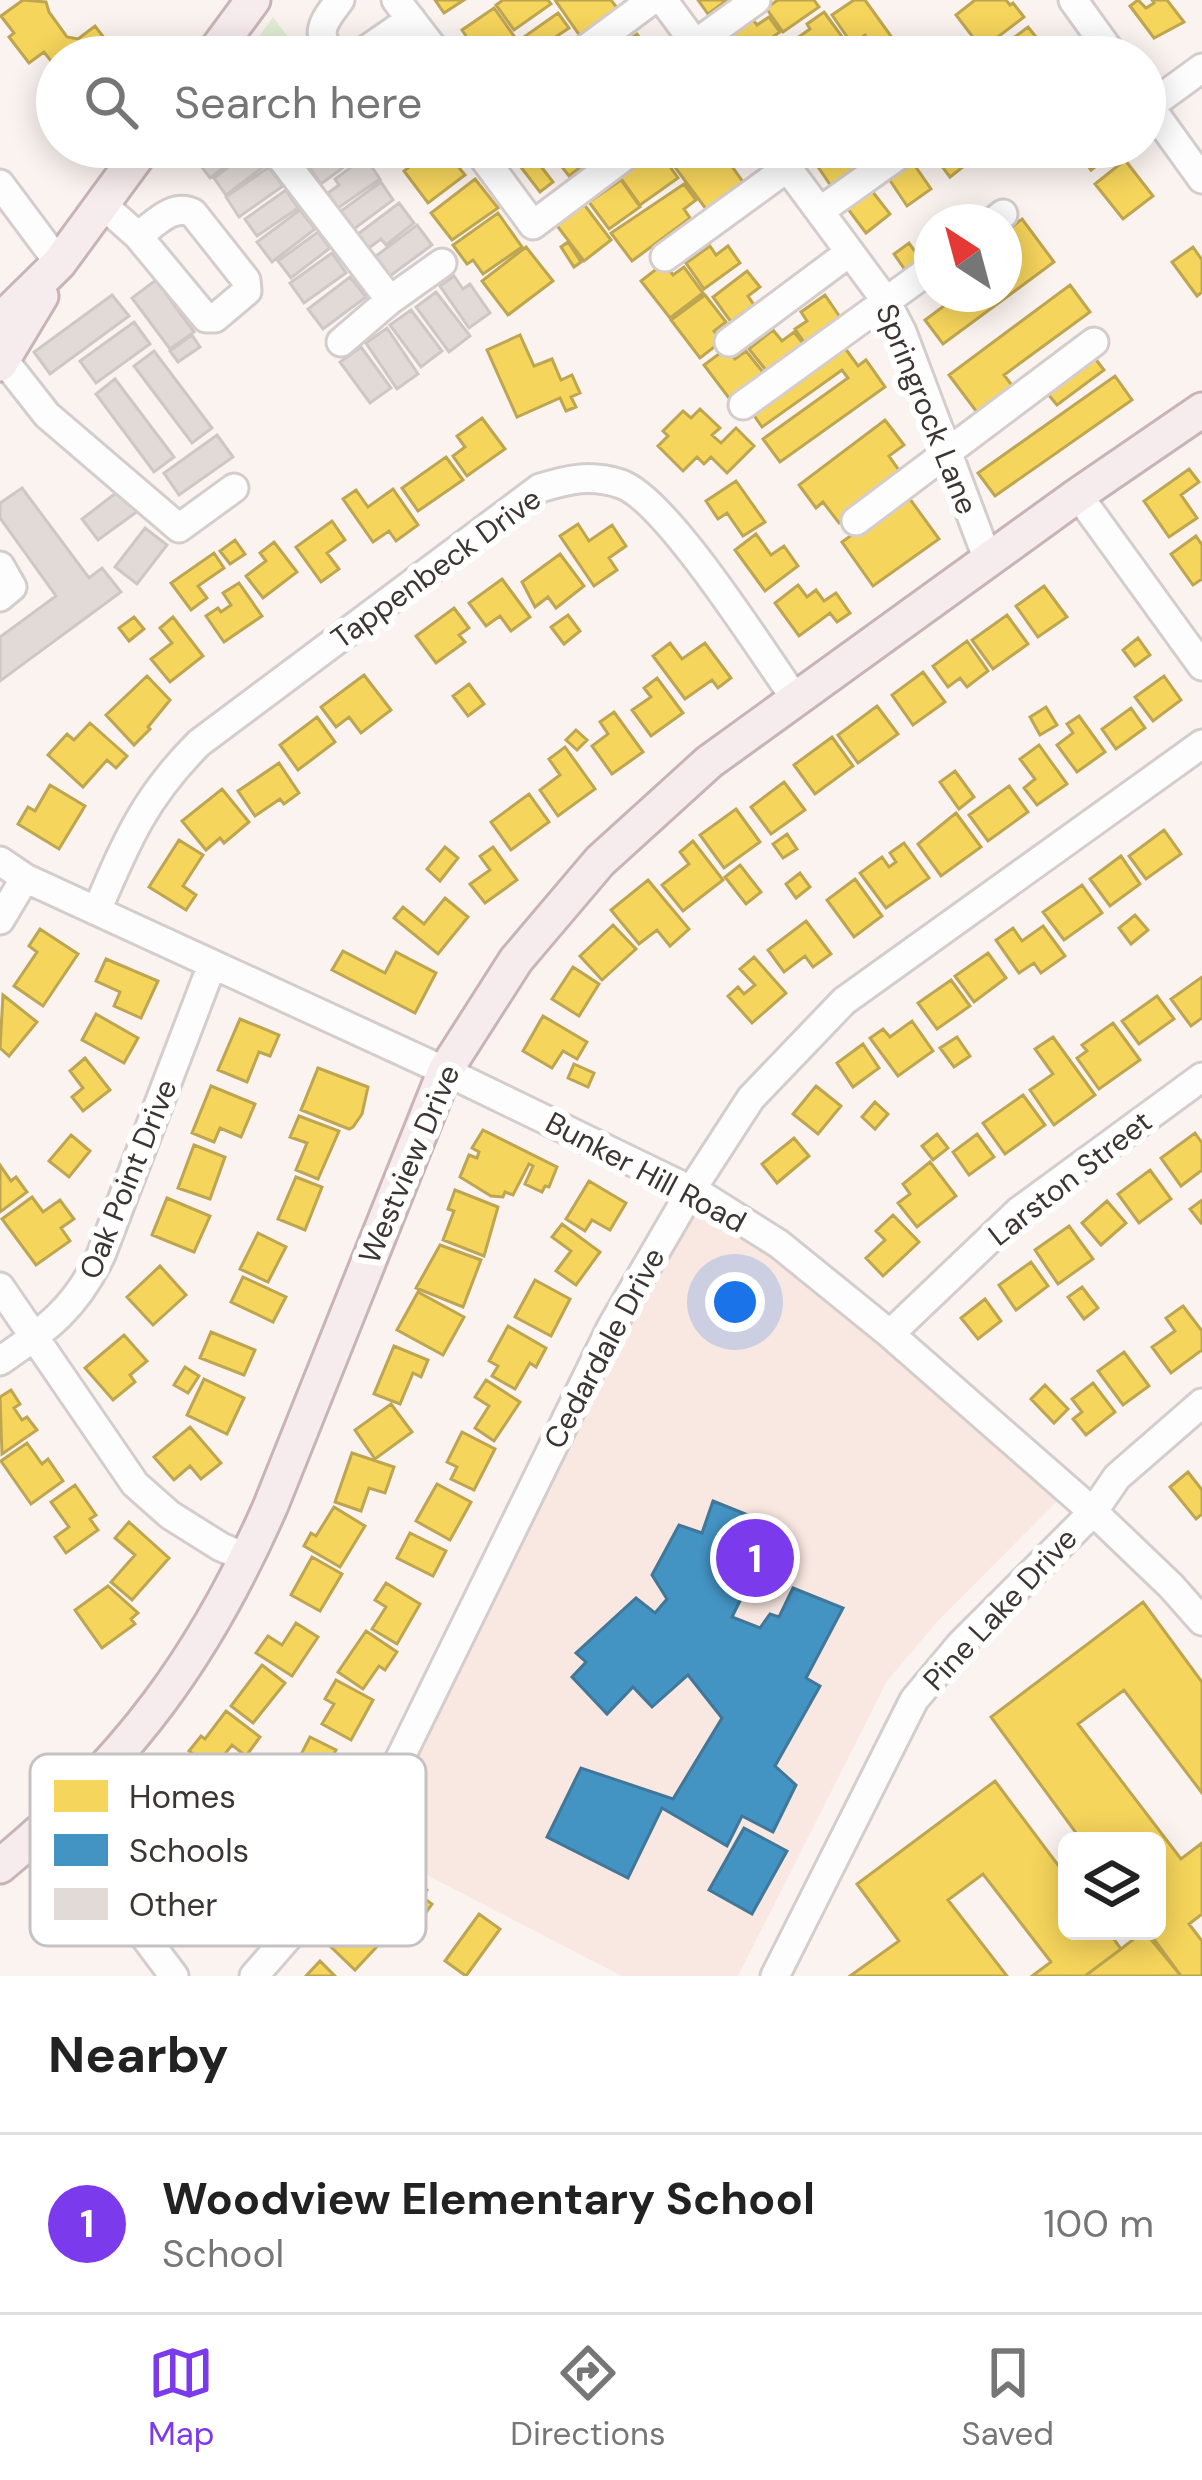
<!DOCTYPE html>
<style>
:root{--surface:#fff;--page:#f2f2f2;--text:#222;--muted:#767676;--line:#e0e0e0;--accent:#7c3aed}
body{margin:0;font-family:"DM Sans",sans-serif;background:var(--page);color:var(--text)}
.controls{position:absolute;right:36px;bottom:36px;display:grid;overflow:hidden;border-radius:18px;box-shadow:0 6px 30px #0003}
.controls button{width:108px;height:108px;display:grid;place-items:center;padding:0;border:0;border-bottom:3px solid var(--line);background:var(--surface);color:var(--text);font:60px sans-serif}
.compass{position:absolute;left:914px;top:204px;width:108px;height:108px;border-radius:50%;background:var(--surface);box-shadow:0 6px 30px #0003;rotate:324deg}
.you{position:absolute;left:735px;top:1302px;width:42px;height:42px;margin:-30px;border:9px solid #fff;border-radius:50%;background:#1a73e8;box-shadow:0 0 0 18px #1a73e833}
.badge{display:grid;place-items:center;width:78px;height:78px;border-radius:50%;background:var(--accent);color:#fff;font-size:39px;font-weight:700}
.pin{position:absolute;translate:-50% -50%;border:6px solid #fff;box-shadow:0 3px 12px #0006}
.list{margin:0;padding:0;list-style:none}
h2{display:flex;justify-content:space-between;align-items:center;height:156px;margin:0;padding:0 48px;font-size:51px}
h2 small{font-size:39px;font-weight:400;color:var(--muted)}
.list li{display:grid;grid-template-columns:78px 1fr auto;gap:36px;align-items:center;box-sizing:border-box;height:180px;padding:0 48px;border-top:3px solid var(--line)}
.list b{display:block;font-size:45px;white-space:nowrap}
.list p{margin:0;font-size:39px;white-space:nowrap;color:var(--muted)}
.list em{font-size:39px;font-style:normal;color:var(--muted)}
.icon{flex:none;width:66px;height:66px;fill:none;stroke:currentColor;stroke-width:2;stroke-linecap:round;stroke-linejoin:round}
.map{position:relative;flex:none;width:1202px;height:1976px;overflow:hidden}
.search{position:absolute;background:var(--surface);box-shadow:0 6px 30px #0003;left:36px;right:36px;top:36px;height:132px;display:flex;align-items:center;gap:30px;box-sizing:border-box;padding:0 42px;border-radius:66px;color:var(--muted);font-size:45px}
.sheet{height:336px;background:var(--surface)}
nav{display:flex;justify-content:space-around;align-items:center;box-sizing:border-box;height:168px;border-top:3px solid var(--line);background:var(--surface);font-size:33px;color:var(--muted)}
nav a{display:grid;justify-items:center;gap:6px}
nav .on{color:var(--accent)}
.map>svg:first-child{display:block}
.built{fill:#f9e7e1}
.green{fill:#dfeed4}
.homes{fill:#f6d55c;stroke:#bea550;stroke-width:3}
.schools{fill:#4393c3;stroke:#417798;stroke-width:3}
.building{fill:#e1dad7;stroke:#cdc7c5;stroke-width:3}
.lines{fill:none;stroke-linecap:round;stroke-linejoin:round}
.minor-casing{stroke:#d4cdcb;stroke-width:33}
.major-casing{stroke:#c8b4b6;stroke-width:39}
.minor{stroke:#fefdfd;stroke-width:27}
.major{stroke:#f6ebed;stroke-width:33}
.labels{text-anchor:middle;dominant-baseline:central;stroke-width:12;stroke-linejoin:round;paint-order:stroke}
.street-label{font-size:30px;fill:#3c3533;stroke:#fff}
.key{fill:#fff;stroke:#c4c2c2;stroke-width:3}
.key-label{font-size:33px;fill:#3c3533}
</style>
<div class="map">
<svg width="1202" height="1976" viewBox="0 0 1202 1976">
<rect width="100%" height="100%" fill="#fbf3f0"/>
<path class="built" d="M696 1207 771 1254 882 1343 1058 1500 936 1623 887 1681 738 1976H622L371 1846 623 1332Z"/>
<path class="green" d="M273 17 303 57H244Z"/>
<path class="homes" d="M23 0 46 2 49 12 67 37 78 39 95 26 119 57H57L55 66 44 52 29 63 9 37 14 33 1 16Z
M435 0H464L444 13Z
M503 0H548L551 4 514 30 496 5Z
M555 0H611L618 9 580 36Z
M698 0H727L708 14Z
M778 0H814L819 7 783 32 766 8Z
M854 0H865L906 57H872L878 53 865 35 852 44 832 15Z
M975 0H1006L1010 5 1013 3 1024 17 982 49 956 15Z
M1138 0 1146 8 1154 3 1152 0H1167L1184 22 1154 38 1130 6Z
M494 8 514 36 480 57 462 30Z
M824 12 843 38 831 47 835 53 829 57H800L790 43 810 29 807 24Z
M558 13 569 28 557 36 565 47 551 57H534L521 39Z
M750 16 757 25 769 17 780 32 743 57 726 33Z
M1028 27 1052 57H1027L1012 39Z
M637 34 653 57H604Z
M514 39 527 57H489Z
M786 40 798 57H771L769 52Z
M435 147H465L452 159 465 175 428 203 404 171Z
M489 147H532L505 168Z
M595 147 599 153 569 176 548 149Z
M660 147H718L743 182 706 209Z
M835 147H858L862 153 850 161 855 169 831 186 814 161Z
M940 147H972L978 155 950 177 932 153Z
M1074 147H1118L1119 148 1091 170Z
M658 150 678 178 640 205 620 177Z
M533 156 553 182 540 192 520 166Z
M1125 160 1153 196 1123 219 1095 184Z
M913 163 931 189 907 206 889 179Z
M475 179 498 208 452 240 431 213Z
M621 180 640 207 609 229 589 202Z
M684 184 696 200 684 209 690 218 632 261 611 233Z
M872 191 890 214 866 233 848 209Z
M583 203 611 240 584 261 555 223Z
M498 213 522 247 483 274 473 260 467 264 453 245Z
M1022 219 1054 262 943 344 925 320 960 294H1004V262L1015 254 1004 240V233Z
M568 242 581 262 574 267 561 247Z
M909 243 925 266 910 277 894 254Z
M710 246 716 255 728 246 740 263 704 289 686 263Z
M526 247 553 281 508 315 482 281Z
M1193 247 1202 260V292L1197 296 1172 262Z
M664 263 673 275 684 267 703 293 670 318 641 281Z
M747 271 760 287 748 296 754 305 731 322 713 297Z
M1070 285 1090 312 1004 375 1017 392 982 419 949 375Z
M705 295 726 322 714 331 722 341 700 358 671 320Z
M825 295 842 320 806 345 795 329 807 321 801 312Z
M773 330 782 341 794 332 805 346 769 374 749 349Z
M520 335 534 366 552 359 561 380 572 375 580 393 571 397 576 407 566 411 560 398 517 417 487 350Z
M727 348 735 359 746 351 766 376 732 402 704 365Z
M845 348 858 366 866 360 885 387 780 462 763 439 848 378 842 370 762 427 753 414Z
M1094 357 1104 370 1057 405 1047 393Z
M1115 376 1132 400 995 496 978 473Z
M700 409 720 428 712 435 721 443 736 428 754 446 727 473 711 457 704 464 697 457 683 471 658 446 668 436 663 431 683 411 691 418Z
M482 418 505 449 467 476 453 456 465 447 457 436Z
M885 420 904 445 889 456 903 476 839 523 823 502 816 508 799 485Z
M446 457 463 480 418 511 402 488Z
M1189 469 1199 482 1181 495 1197 518 1169 537 1144 501Z
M736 481 765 522 743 536 727 513 718 519 706 501Z
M393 489 418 525 396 541 389 531 373 542 343 499 356 490 368 507Z
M907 495 939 539 873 586 842 542Z
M332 521 345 540 327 553 339 569 321 582 296 547Z
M578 524 589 541 612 525 626 546 609 558 617 570 594 586 560 536Z
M756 534 771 555 784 546 798 566 765 591 735 550Z
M1196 536 1202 545V579L1193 585 1171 554Z
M235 540 245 554 230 564 220 551Z
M274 542 297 572 263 598 246 576 266 561 260 553Z
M214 553 224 568 198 586 207 598 191 610 171 583Z
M560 554 584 586 556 608 548 597 535 607 522 582Z
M502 579 530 617 511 631 500 616 486 626 469 603Z
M239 583 262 616 224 642 206 616 218 608 221 612 231 605 223 593Z
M798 585 807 597 816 590 824 601 836 593 850 613 837 622 830 613 799 636 775 603Z
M1044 586 1067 617 1038 637 1016 606Z
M454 608 469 628 459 635 465 642 436 663 416 636Z
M568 615 580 631 564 644 551 627Z
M1007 615 1028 644 993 669 972 640Z
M134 617 144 629 129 641 119 628Z
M173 617 203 656 170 682 151 659 172 643 160 628Z
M1138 638 1150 655 1135 666 1123 650Z
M967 641 988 671 967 687 960 678 948 687 933 666Z
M670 643 682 659 705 643 731 678 718 688 712 680 685 699 653 656Z
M923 672 945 702 913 725 892 695Z
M364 675 391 710 361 733 349 717 336 727 321 707Z
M147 676 170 700 148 727 150 729 134 745 106 715Z
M1164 676 1181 700 1153 721 1135 697Z
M657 678 683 713 651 736 632 710 651 697 644 688Z
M469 684 484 704 468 716 453 696Z
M877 706 898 734 858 763 838 735Z
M1046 707 1057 725 1040 735 1030 717Z
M1131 708 1145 728 1116 749 1102 729Z
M614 712 643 752 612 774 592 746 608 734 600 722Z
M1079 716 1105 752 1077 772 1057 745 1073 733 1067 724Z
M317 717 335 742 298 770 280 745Z
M90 723 127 756 116 768 107 760 83 787 48 755 67 734 74 740Z
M576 730 587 740 577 750 566 740Z
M832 737 853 766 815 794 794 765Z
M1039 745 1067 784 1037 805 1024 788 1035 779 1020 759Z
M565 747 595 789 558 816 540 790 560 775 549 759Z
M279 763 299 793 284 804 280 799 255 816 238 791Z
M955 771 974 797 959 809 940 782Z
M784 782 805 810 771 834 751 807Z
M50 785 85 806 59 849 18 824 28 807 35 811Z
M1009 786 1028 812 988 841 969 815Z
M222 789 249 822 224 843 220 838 206 850 182 821Z
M529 794 549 822 511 850 491 822Z
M736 809 760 842 724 868 700 835Z
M956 813 981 847 941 876 918 844Z
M1164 830 1181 854 1146 879 1129 856Z
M787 834 797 849 783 858 773 844Z
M179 840 203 855 183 886 196 895 186 910 149 887Z
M693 841 723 880 683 911 662 885 689 864 680 852Z
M904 843 929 878 886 908 860 873 882 857 889 867 896 862 890 853Z
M445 847 458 858 440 881 427 869Z
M493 847 517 880 485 903 470 884 490 870 480 856Z
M1121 856 1140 884 1110 906 1090 879Z
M740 865 761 892 746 904 725 877Z
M800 873 810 887 796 898 786 884Z
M855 879 882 916 854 937 827 900Z
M648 880 689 929 670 946 657 930 639 944 611 910Z
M1082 885 1102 913 1064 940 1043 912Z
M445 898 468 917 438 954 394 918 403 907 424 924Z
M1135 915 1148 930 1131 944 1119 928Z
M806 921 831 954 813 967 805 956 784 972 768 950Z
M613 925 636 949 602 980 580 956Z
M1043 926 1065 956 1041 973 1034 963 1019 973 996 940 1013 928 1022 941Z
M40 929 78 954 43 1006 14 986 37 952 29 946Z
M343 951 385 973 396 952 436 973 415 1013 332 970Z
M988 953 1006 978 974 1002 955 976Z
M754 957 786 993 752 1023 728 996 738 987 744 994 755 985 740 969Z
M106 959 158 981 141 1018 114 1006 120 992 96 981Z
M573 967 599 984 579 1016 552 999Z
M1202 977V1018L1191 1026 1171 999Z
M951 980 970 1006 937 1029 918 1003Z
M3 995 37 1022 9 1056 0 1048Z
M1157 996 1174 1019 1139 1044 1122 1021Z
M96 1014 138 1038 124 1063 82 1040Z
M543 1016 587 1042 577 1059 563 1051 552 1068 523 1051Z
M240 1019 279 1035 270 1056 259 1052 247 1082 218 1070Z
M912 1021 933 1051 898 1076 870 1038 883 1029 890 1037Z
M1113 1023 1140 1060 1099 1089 1077 1058 1087 1051 1082 1045Z
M957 1037 970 1056 954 1067 940 1048Z
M1053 1037 1095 1095 1054 1125 1030 1090 1053 1074 1035 1049Z
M863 1044 879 1068 853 1087 837 1063Z
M85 1058 110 1090 83 1111 72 1097 83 1088 70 1071Z
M574 1064 594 1073 588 1087 568 1078Z
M318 1068 368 1087 362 1114 353 1127 349 1129 301 1110Z
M211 1086 255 1104 241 1137 220 1128 214 1142 192 1133Z
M816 1086 841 1106 818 1134 793 1114Z
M1023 1095 1045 1125 1005 1154 983 1123Z
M875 1102 888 1114 875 1129 862 1117Z
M299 1116 339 1131 318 1179 296 1170 307 1143 290 1137Z
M483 1130 557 1167 549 1187 545 1186 542 1192 525 1184 533 1166 529 1164 513 1195 505 1192 503 1197 491 1196 460 1177 469 1155 477 1158 479 1152 472 1148Z
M1195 1133 1202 1143V1170L1181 1186 1161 1158Z
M937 1134 948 1148 933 1160 922 1146Z
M977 1134 994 1157 969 1175 953 1152Z
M71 1135 90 1151 69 1177 49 1161Z
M794 1138 809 1156 777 1183 762 1164Z
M194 1145 225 1157 210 1199 178 1188Z
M930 1162 956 1196 917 1227 898 1203 910 1194 903 1184Z
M0 1165 11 1181 16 1177 27 1192 0 1212Z
M1150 1170 1171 1199 1139 1223 1118 1194Z
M296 1177 322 1187 305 1230 278 1219Z
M589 1181 626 1203 610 1230 592 1220 585 1231 566 1219Z
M455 1190 498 1207 484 1256 443 1240 454 1211 448 1209Z
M32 1197 43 1212 60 1200 74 1219 61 1228 70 1241 36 1265 2 1219Z
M167 1198 210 1216 194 1252 152 1235Z
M1202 1200V1222L1201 1223 1190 1209Z
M1107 1201 1126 1223 1101 1245 1082 1223Z
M893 1215 919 1242 883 1276 866 1258 885 1240 876 1231Z
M562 1224 600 1252 576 1285 556 1271 571 1251 552 1237Z
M1069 1226 1093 1259 1058 1284 1035 1250Z
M258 1233 286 1247 268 1282 240 1269Z
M440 1245 481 1260 463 1307 416 1288Z
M1031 1262 1048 1286 1016 1310 999 1285Z
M160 1266 186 1295 153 1325 127 1297Z
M243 1277 286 1297 273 1322 231 1302Z
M535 1280 570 1299 551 1336 515 1317Z
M1082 1287 1098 1308 1084 1319 1068 1297Z
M418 1292 464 1317 443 1355 397 1330Z
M985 1299 1001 1321 978 1339 961 1318Z
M1183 1306 1202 1331V1350L1171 1373 1152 1347 1175 1331 1166 1318Z
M508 1326 546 1348 536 1367 530 1363 515 1389 492 1376 498 1366 489 1361Z
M211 1332 255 1350 244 1375 200 1358Z
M124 1335 147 1361 130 1375 135 1382 113 1400 85 1368Z
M394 1346 428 1360 421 1377 413 1373 400 1404 374 1394Z
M1124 1352 1149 1386 1123 1405 1098 1371Z
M185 1367 199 1376 188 1393 174 1385Z
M204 1379 244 1398 227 1434 187 1415Z
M486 1380 520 1402 494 1441 475 1428 489 1406 475 1397Z
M1093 1383 1115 1412 1086 1435 1073 1419 1082 1412 1072 1399Z
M1045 1385 1068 1409 1054 1423 1031 1399Z
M11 1390 20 1404 14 1408 22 1420 27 1417 37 1430 2 1454 0 1397Z
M391 1404 412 1432 375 1459 355 1430Z
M190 1427 221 1463 201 1479 190 1466 174 1480 154 1457Z
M462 1432 495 1449 474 1490 451 1479 457 1467 447 1462Z
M27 1443 42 1464 48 1459 63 1481 31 1504 1 1461Z
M352 1453 394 1467 385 1493 369 1488 361 1511 335 1502Z
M1188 1472 1202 1490V1514L1196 1519 1170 1487Z
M437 1484 471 1502 450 1540 416 1521Z
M75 1485 96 1515 90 1519 98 1530 66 1553 55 1537 69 1527 51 1502Z
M334 1507 365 1526 340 1567 304 1546 311 1533 316 1536Z
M129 1522 169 1558 132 1600 111 1582 135 1555 115 1538Z
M410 1533 446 1551 433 1576 397 1558Z
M312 1557 342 1574 320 1611 291 1595Z
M386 1583 420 1604 397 1644 372 1629 386 1607 375 1600Z
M108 1586 138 1613 131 1619 135 1624 102 1648 75 1610Z
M1143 1602 1202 1682V1793L1124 1690 1078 1724 1181 1859 1202 1843V1914L1189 1924 1202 1941V1976H1181L1148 1931H1157V1841H1082L991 1717Z
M296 1623 318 1637 292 1676 256 1653 268 1636 282 1645Z
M366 1631 397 1652 385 1670 379 1666 363 1689 338 1672Z
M262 1665 285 1683 253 1723 231 1706Z
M336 1680 373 1700 351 1740 322 1724 334 1704 325 1699Z
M226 1711 260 1737 246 1756 232 1745 213 1769 189 1751 201 1736 205 1739Z
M310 1737 336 1750 323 1775 311 1769 307 1777 293 1770Z
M995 1781 1067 1877V1931H1108L1121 1949 1085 1976H1032L1051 1962 983 1874 948 1900 1007 1976H850L899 1941 857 1884Z
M388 1871 401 1880 405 1874 427 1890 422 1897 432 1904 404 1943 360 1912 371 1896 386 1906 392 1898 377 1887Z
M479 1914 500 1929 466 1976 445 1961Z
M360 1916 384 1939 355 1970 331 1947Z
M1144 1931 1181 1976H1085L1121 1949Z
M320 1961 335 1976H306Z"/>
<path class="schools" d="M713 1501 760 1520 755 1537 769 1542 732 1617 760 1628 770 1614 779 1617 793 1588 843 1608 806 1678 820 1686 775 1766 796 1785 773 1832 742 1816 727 1846 662 1808 628 1878 547 1837 581 1768 673 1799 722 1718 688 1675 652 1707 633 1687 607 1714 572 1677 586 1662 576 1653 636 1598 655 1613 667 1599 652 1575 679 1525 702 1533Z
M744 1828 787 1851 752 1914 709 1890Z"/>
<path class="building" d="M207 147H250L210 178 194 157Z
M254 147 267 164 226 195 214 178Z
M294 147H329L307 164Z
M335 147H353L360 155 321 184 309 167Z
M382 147H408L392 160Z
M365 157 380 179 338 208 328 193 339 185 335 179Z
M269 167 283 186 239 217 226 197Z
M381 182 393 200 354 229 341 211Z
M286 190 298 208 257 236 245 219Z
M399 203 414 223 386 245 381 239 369 248 358 234Z
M300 210 315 229 272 262 257 242Z
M417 225 432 245 390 276 376 256Z
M318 232 330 248 291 278 278 261Z
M332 253 346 273 304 303 290 283Z
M454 276 463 289 470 284 490 313 469 328 440 286Z
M350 277 366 297 323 329 308 309Z
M156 280 194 332 170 349 132 298Z
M436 292 470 336 449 352 416 307Z
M112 295 129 316 50 374 34 352Z
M411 310 442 351 421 367 390 325Z
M134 322 150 344 96 383 80 361Z
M387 328 418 374 397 389 366 343Z
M192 335 200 347 178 362 170 351Z
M361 347 391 388 370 403 340 362Z
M154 351 212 428 192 443 134 366Z
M115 379 174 457 154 472 96 394Z
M217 435 233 457 179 495 164 473Z
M22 488 89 578 102 568 121 592 0 681V637L56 596 0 518V503Z
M121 489 138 511 98 540 82 519Z
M145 528 167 545 137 584 115 567Z"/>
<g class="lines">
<defs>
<path id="minor" d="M396 0 440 57
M663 0 705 57
M1073 0 1114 57
M695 44 756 0
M336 57C312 35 323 22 340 0
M356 57 411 19
M575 57 652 0
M1145 100 1202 179
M1150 106 1202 68
M273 147 390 300
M772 147 886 301 902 332 988 560
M480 153 533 225 637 147
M0 184 59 263
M102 204 138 236 206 318H215L247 291 246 280 193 213C172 203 155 224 138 236
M820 211 910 147
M993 222 1003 214
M665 257 787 168
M341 342 390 300 442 263
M729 342 850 252
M3 359 47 415 179 528 234 488
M743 405 932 268
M1078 495 1202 666
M856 521 1094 342
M0 566 12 587 0 597
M0 861 25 878 445 1071 703 1196 779 1244 890 1334 1100 1518 1171 1586 1202 1621
M97 910C127 840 145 797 199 743L540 488C570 479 591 474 621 484 667 500 762 652 795 698
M0 920 25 878
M0 1287 135 1484 170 1515 221 1547 248 1558
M890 1334 1019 1211 1202 1077
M0 1361C49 1327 75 1309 101 1255L212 965
M57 1820 174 1976
M254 1976 316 1905 360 1840 612 1326 692 1189 751 1098 844 1001 1202 744
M775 1976 914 1700 960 1645 1093 1512 1117 1477 1202 1403"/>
<path id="major" d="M211 57 253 0
M0 321 59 263 144 147
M0 364 41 296
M0 1866C128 1761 205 1656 271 1505L445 1071 516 960 600 861 709 762 1078 495 1202 410"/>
</defs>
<use href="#minor" class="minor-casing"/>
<use href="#major" class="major-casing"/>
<use href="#minor" class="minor"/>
<use href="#major" class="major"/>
</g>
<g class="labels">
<g class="street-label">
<text transform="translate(927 409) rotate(68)">Springrock Lane</text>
<text transform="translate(436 568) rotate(-36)">Tappenbeck Drive</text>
<text transform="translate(409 1164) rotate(-67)">Westview Drive</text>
<text transform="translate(646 1172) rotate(28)">Bunker Hill Road</text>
<text transform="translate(1070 1178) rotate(-38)">Larston Street</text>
<text transform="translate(128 1179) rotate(-68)">Oak Point Drive</text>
<text transform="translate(604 1348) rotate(-62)">Cedardale Drive</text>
<text transform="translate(1000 1609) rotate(-47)">Pine Lake Drive</text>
</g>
</g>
<rect x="30" y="1754" width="396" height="192" rx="18" class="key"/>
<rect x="54" y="1780" width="54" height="32" fill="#f6d55c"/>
<rect x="54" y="1834" width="54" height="32" fill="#4393c3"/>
<rect x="54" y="1888" width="54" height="32" fill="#e1dad7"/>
<g class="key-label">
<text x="129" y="1808">Homes</text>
<text x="129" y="1862">Schools</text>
<text x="129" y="1916">Other</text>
</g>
</svg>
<div class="controls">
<button><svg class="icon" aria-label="layers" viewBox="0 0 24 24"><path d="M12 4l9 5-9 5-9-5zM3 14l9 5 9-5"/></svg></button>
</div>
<svg class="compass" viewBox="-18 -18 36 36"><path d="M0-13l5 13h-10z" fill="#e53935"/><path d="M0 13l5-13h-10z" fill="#767676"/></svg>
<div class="you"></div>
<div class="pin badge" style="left:755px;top:1558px">1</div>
<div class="search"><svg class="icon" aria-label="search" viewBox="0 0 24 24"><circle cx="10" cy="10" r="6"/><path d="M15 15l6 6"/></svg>Search here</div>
</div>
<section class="sheet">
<h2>Nearby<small></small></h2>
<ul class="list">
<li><span class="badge">1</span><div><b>Woodview Elementary School</b><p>School</p></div><em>100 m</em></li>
</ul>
</section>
<nav>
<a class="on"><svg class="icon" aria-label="map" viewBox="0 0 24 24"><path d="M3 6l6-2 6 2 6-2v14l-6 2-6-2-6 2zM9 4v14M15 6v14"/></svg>Map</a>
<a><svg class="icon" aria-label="directions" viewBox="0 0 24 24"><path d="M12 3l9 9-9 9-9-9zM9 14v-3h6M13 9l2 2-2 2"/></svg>Directions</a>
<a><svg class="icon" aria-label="saved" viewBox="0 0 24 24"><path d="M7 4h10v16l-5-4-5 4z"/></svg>Saved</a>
</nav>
